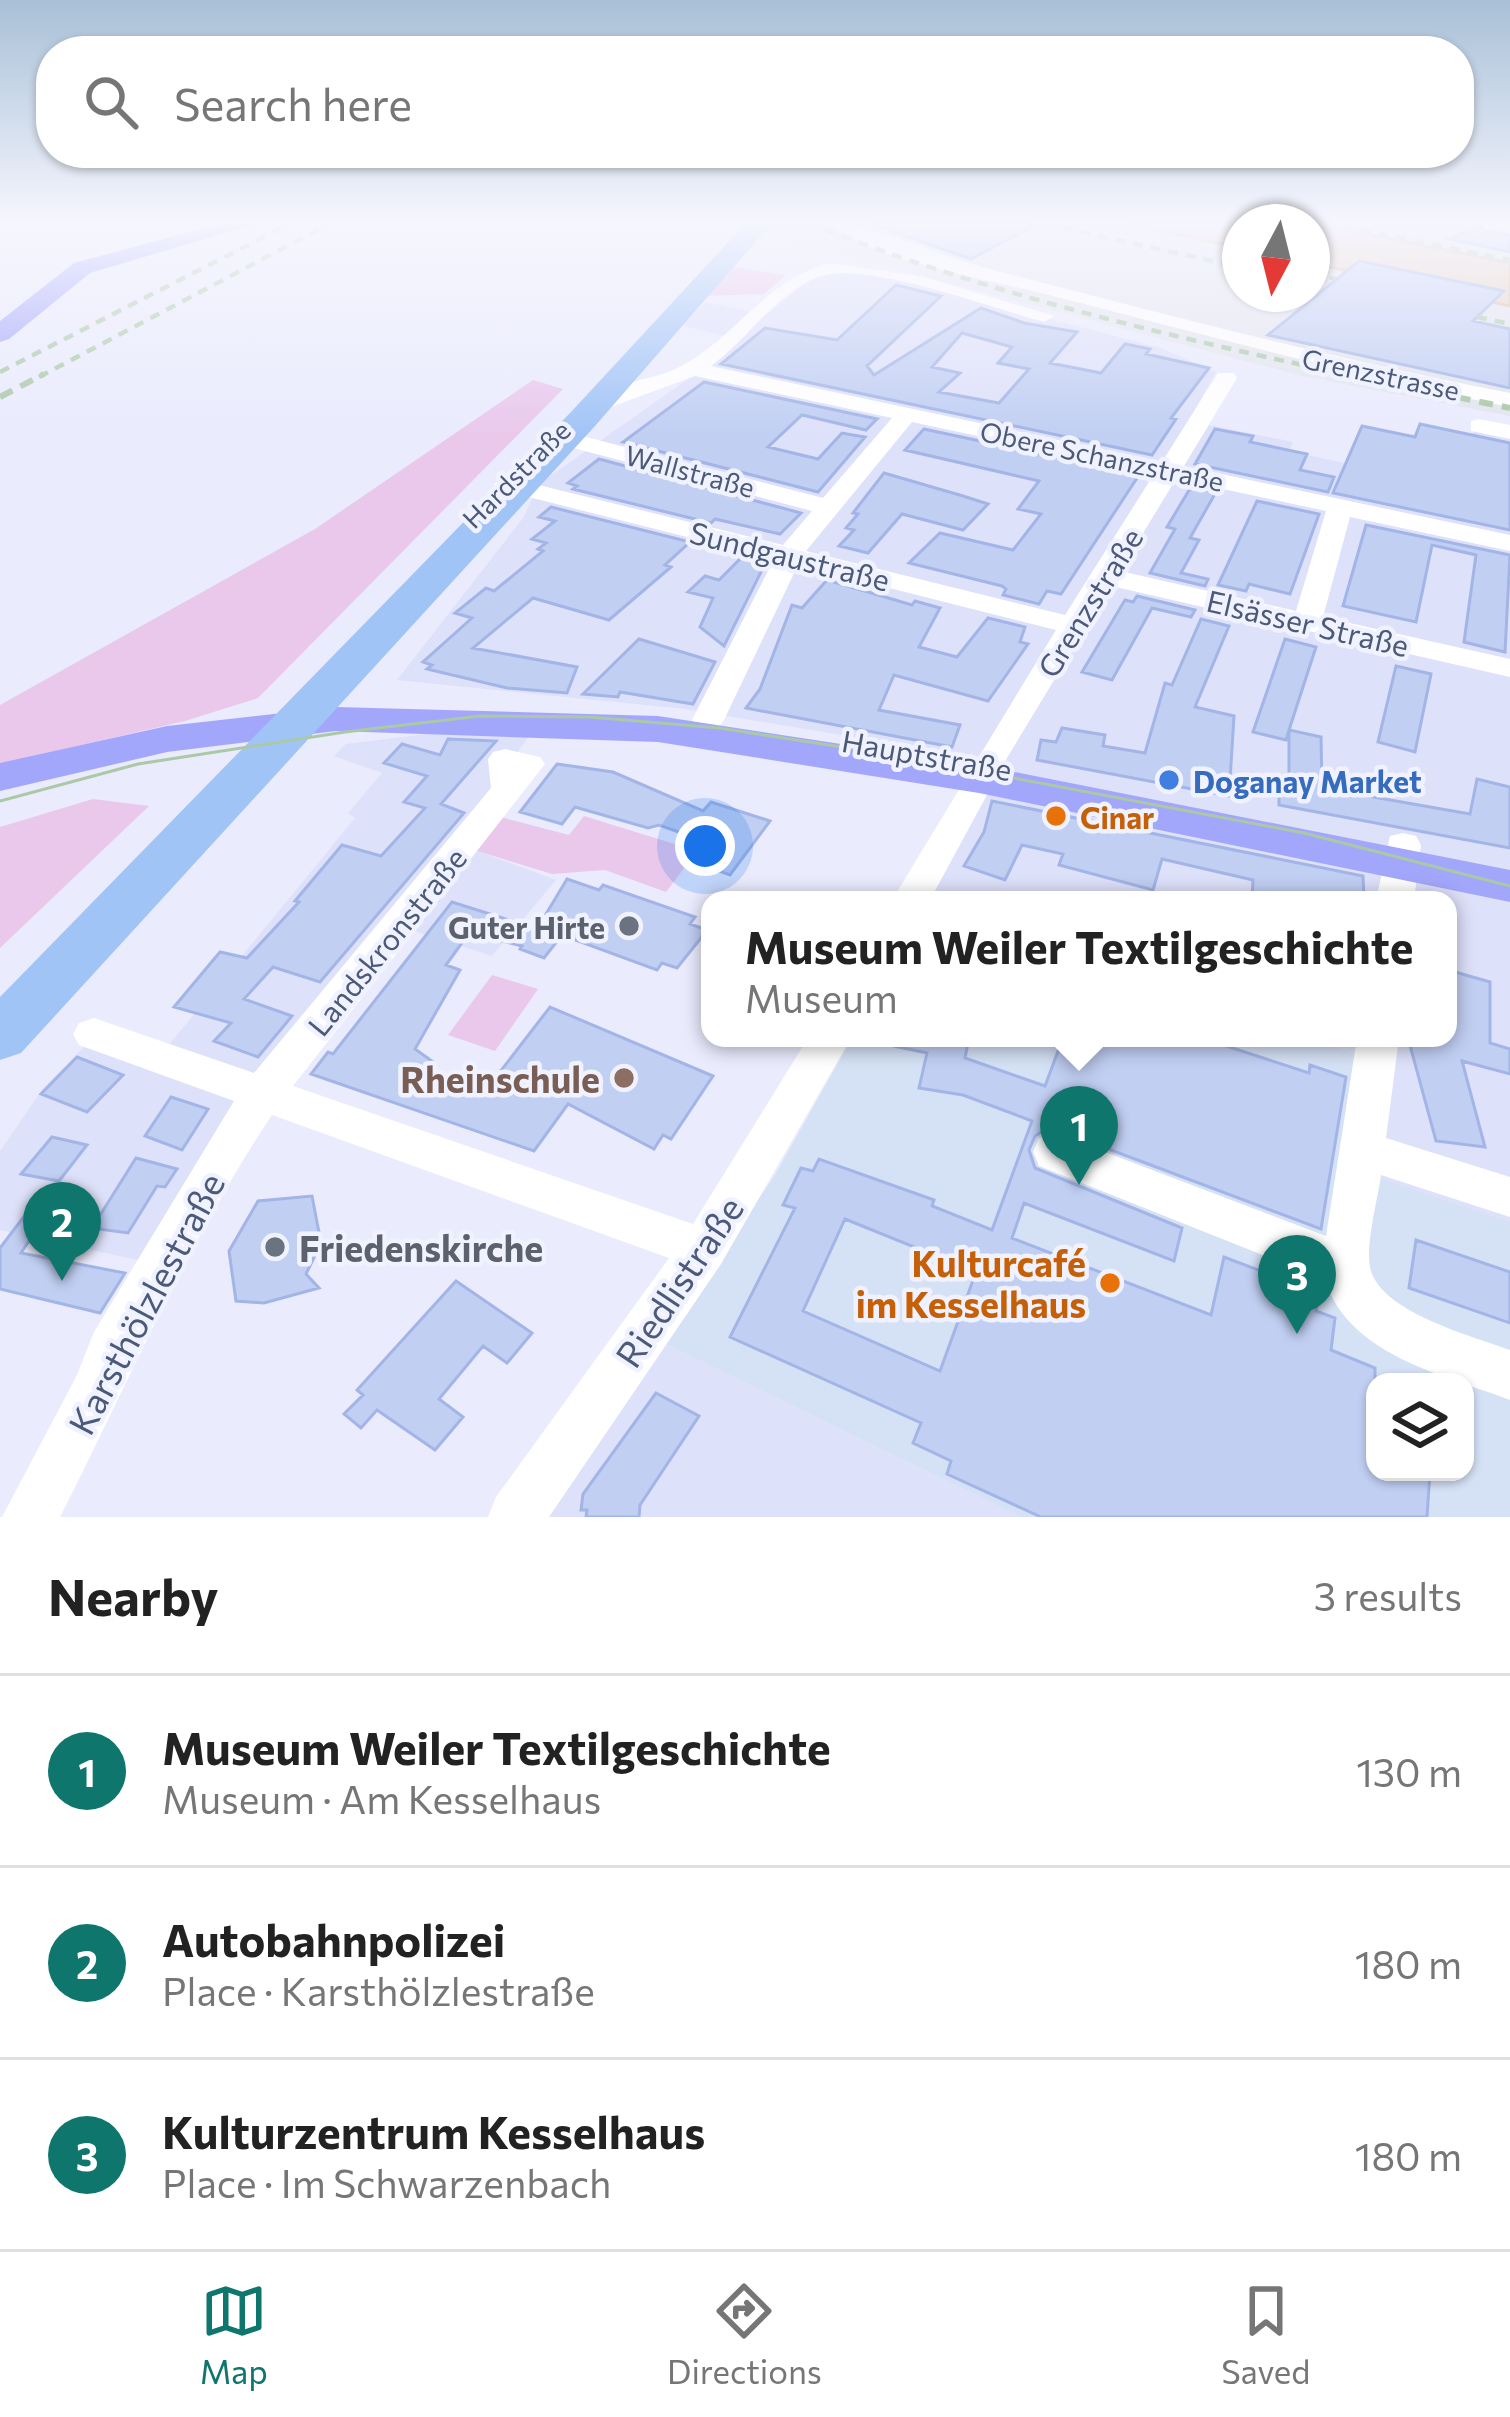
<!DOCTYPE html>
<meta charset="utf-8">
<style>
:root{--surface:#fff;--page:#f2f2f2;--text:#222;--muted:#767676;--line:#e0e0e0;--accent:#0f766e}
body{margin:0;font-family:Commissioner,sans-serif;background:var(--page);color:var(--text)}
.controls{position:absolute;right:36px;bottom:36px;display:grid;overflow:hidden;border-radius:24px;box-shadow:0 3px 9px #0004}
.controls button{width:108px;height:108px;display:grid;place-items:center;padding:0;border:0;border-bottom:3px solid var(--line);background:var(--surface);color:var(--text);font:60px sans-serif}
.compass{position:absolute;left:1222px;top:204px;width:108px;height:108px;border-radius:50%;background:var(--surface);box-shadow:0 3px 9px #0004;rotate:187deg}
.you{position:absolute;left:705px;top:846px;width:42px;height:42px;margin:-30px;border:9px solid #fff;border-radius:50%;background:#1a73e8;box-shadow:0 0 0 18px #1a73e833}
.badge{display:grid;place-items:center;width:78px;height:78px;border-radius:50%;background:var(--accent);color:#fff;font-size:39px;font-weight:700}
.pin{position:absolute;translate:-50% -99px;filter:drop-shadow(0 3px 6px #0008)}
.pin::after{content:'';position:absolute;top:63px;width:42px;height:36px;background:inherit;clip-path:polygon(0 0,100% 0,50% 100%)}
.popup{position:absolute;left:701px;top:891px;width:756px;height:156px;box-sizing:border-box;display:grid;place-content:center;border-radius:24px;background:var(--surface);filter:drop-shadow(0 3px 9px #0005);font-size:39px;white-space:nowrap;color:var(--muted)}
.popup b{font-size:45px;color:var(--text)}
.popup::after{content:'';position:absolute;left:50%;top:100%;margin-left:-24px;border:24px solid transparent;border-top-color:var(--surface)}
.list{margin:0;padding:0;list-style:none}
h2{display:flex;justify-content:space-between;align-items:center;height:156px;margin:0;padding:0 48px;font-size:51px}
h2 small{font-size:39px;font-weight:400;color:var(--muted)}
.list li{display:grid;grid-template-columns:78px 1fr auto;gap:36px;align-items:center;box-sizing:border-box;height:192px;padding:0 48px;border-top:3px solid var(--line)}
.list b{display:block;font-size:45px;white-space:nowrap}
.list p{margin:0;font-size:39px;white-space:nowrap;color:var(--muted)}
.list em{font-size:39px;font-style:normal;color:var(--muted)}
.icon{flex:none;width:66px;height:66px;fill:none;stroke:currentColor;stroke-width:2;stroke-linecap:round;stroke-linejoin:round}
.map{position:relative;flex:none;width:1510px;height:1517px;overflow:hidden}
.search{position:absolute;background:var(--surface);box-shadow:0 3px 9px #0004;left:36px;right:36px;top:36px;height:132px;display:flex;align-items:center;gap:30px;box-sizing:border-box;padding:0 42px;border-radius:48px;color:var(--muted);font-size:45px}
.sheet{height:732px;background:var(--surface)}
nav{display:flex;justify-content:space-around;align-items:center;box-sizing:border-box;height:168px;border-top:3px solid var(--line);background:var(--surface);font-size:33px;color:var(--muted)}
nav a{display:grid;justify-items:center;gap:6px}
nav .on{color:var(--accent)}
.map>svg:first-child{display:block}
.residential{fill:#dee1fa}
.commercial{fill:#d5e1f5;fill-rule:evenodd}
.industrial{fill:#e3e5ee}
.green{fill:#e9c8ec}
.water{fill:#e8d2be;stroke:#d9bea4;stroke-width:3}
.building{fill:#c1cff3;stroke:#a2b5e6;stroke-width:3;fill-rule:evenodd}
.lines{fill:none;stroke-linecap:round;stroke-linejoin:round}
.minor{fill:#fff;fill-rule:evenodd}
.major{fill:#a3a7fb;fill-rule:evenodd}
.highway{fill:#a1c4f7;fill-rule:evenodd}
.tram{stroke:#abc8a7;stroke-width:3}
.rail-far1{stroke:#abc8a7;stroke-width:4.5;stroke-dasharray:10 8;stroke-linecap:butt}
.rail{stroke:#abc8a7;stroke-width:6;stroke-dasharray:14 9;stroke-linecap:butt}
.shop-dot{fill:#3f7fe0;stroke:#f1f2ff;stroke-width:4.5}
.food-dot{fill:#e8710a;stroke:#f1f2ff;stroke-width:4.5}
.worship-dot{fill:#6b7280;stroke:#f1f2ff;stroke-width:4.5}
.education-dot{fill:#8d6e63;stroke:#f1f2ff;stroke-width:4.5}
.labels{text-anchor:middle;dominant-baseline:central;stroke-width:9;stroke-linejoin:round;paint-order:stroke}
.far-street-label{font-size:27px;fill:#4c5a79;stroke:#f1f2ff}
.street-label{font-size:30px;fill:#4c5a79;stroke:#f1f2ff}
.shop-label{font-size:30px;font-weight:bold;fill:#366cbe;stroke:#f1f2ff;text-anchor:start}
.food-label{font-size:30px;font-weight:bold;fill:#c56008;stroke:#f1f2ff;text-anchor:start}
.worship-label{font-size:30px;font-weight:bold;fill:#5b616d;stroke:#f1f2ff;text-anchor:end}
.near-education-label{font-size:36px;font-weight:bold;fill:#785e54;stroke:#f1f2ff;text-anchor:end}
.near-worship-label{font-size:36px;font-weight:bold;fill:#5b616d;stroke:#f1f2ff;text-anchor:start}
.near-food-label{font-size:36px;font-weight:bold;fill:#c56008;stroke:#f1f2ff;text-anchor:end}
.near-street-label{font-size:36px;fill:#4c5a79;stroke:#f1f2ff}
</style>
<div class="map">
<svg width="1510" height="1517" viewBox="0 0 1510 1517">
<rect width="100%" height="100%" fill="#eaebfd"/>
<path class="residential" d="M830 271H867L1161 348 1216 372 1189 421 1293 442 1289 451 1458 488 1476 423 1510 430V1222L1369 1175 1382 1062 1308 1038H1448V900H929L1003 762 685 709 397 680 523 518 539 484 695 374 734 338 683 326 706 302 766 315 813 277Z
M450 731 529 736 453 842 556 880 492 956 387 922 147 1262 0 1230V1151L44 1087 86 1045 150 1068 355 818 348 813 382 773 334 756 346 744Z
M662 1342 1021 1517H538Z"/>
<path class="commercial" d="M852 1038H1308L1382 1062 1370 1175 1510 1222V1517H1021L662 1342 775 1175ZM1375 1382H1465V1472H1375Z"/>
<path class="industrial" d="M1240 223V294H1312V223H1510V416L1298 375 725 224Z"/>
<path class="green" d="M733 267 786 275 764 294 707 296Z
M533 380 563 389 258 698 185 721 0 764V705L315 529Z
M93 799 149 806 0 948V827Z
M497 816 569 835 584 816 697 851 666 892 605 870 552 874 471 849Z
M492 975 538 989 495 1051 448 1035Z"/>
<path class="water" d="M1124 223H1240V248Z
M1312 223 1510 263V306L1312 263Z"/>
<path class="building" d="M869 223H1039L971 259Z
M1480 225 1485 231 1510 235V252L1449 239Z
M1359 261 1504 291 1473 321 1510 329V388L1268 335Z
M896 285 941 296 867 366 874 375 981 308 1024 323 1077 332 1050 363 1101 373 1125 344 1150 349 1146 354 1209 368 1171 418 1176 419 1152 455 721 364 765 328 837 340ZM962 333 1012 347 998 363 1029 369 999 403 939 392 960 373 932 367Z
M704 382 877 419 866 430 802 415 768 447 818 459 842 433 865 437 818 492 623 442Z
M1420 424 1510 443V530L1333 493 1362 426 1415 437Z
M924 429 1139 475 1061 594 1047 591 1039 604 1003 595 1006 589 1002 586 909 563 940 533 1013 550 1041 514 1018 509 1039 481 905 450Z
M1215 429 1253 436 1250 442 1307 454 1300 470 1334 477 1328 492 1195 464Z
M599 459 801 513 780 534 715 519 711 523 573 489 577 486 568 483Z
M884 473 963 496 988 504 963 530 902 514 868 553 839 546 854 530 846 528 858 514 853 513Z
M1191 487 1216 492 1190 538 1199 540 1181 573 1208 579 1205 586 1150 573 1175 529 1167 527Z
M1257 501 1319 514 1290 594 1249 584 1246 591 1218 585Z
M551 507 690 542 665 565 671 567 609 620 533 598 473 648 577 667 567 693 507 688 427 669 432 665 423 662 472 618 455 613 486 588 494 591 543 551 538 549 546 543 532 539 555 521 539 517Z
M1366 525 1510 555 1505 652 1464 642 1476 555 1432 545 1416 622 1343 606Z
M743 556 766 562 724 646 700 627 713 598 688 592 705 576 719 580Z
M827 580 912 605 915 601 940 608 919 647 957 657 988 618 1025 627 1020 642 1028 644 988 701 894 675 879 710 960 725 952 747 746 708 760 689 792 605 802 608Z
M1137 596 1195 610 1191 617 1152 608 1112 680 1082 672 1125 600 1133 602Z
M1201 619 1229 626 1195 707 1234 716 1229 796 1037 760 1041 740 1056 742 1062 728 1105 735 1103 746 1145 753 1165 683 1172 685Z
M639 639 715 662 693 704 620 692 618 697 583 694Z
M1285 639 1316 647 1289 730 1321 737 1322 788 1470 814 1477 779 1510 787V848L1279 805V782L1289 784V730L1286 740 1253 732Z
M1396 666 1431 674 1415 752 1378 742Z
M448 739 496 741 441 804 464 813 320 982 273 967 244 999 292 1016 258 1057 214 1041 231 1023 174 1007 220 952 247 958 299 902 295 901 342 845 381 856 425 808 404 802 427 776 384 763 402 744 440 755Z
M557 764 613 772 703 811 711 802 770 821 730 875 700 864 704 859 699 857 710 843 659 825 648 828 575 807 562 824 520 812Z
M992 801 1363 876 1364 900 1293 896V900H1252L1253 880 1162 859 1153 890 1059 865 1063 854 1022 845 1005 880 964 866 984 832Z
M567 879 599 890 603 885 695 917 690 924 704 929 701 938 677 968 662 963 657 970 562 935 544 958 520 949 522 946 469 933 446 965 460 970 415 1049 432 1061 425 1070 486 1090 550 1007 713 1076 671 1139 663 1135 654 1149 568 1104 534 1151 311 1074 328 1052 333 1054 452 902 537 929Z
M1448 970 1490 982V1043L1510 1049V1074L1462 1061 1485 1147 1436 1141 1408 1038H1448Z
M895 1038H969L965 1058 1045 1086 1063 1038H1202L1309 1073 1310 1065 1346 1077 1321 1229 1050 1127 1035 1136 1029 1150 1035 1168 1182 1228 1174 1261 1024 1203 1012 1238 1211 1315 1224 1257 1319 1293 1316 1311 1335 1318 1331 1350 1375 1368V1472H1430L1427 1517H1041L947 1474 951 1461 913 1443 921 1423 730 1337 795 1208 783 1205 801 1168 813 1171 819 1159 934 1200 932 1206 992 1230 1032 1121 963 1095 919 1088 927 1053 894 1046ZM845 1219 976 1272 940 1371 803 1311Z
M77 1057 123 1075 87 1112 41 1094Z
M171 1097 208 1109 182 1150 145 1136Z
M52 1137 87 1145 59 1181 21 1174Z
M136 1158 177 1169 165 1187 157 1186 128 1233 92 1228Z
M312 1196 321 1243 306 1274 319 1288 264 1303 236 1301 229 1251 258 1201Z
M25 1215 44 1218 21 1253 125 1273 100 1313 0 1289V1248Z
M1416 1240 1510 1272V1323L1409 1288Z
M456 1281 532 1333 507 1363 483 1346 439 1399 463 1417 435 1450 377 1410 361 1428 344 1414 363 1395 357 1390Z
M656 1393 699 1416 640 1505 639 1517H586L587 1510H581L583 1494Z"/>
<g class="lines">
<path class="minor" d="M830 223C868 223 942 257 986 268 1160 313 1334 359 1510 393V407C1351 375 1195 332 1037 292 977 277 877 262 830 223Z
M1484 223H1510V231L1486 227Z
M830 263 924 277 1054 316 1044 322C995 309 862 259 818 277 775 294 747 340 711 366L1162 462 1218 373H1234L1237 378 1184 466 1510 535V551L1350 517 1323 617 1510 659V677L1111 586 1007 758 930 900H892L1056 630 798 565 724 720 719 727H697L692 720 774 559 497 489 494 484 506 477 783 545 812 511 543 440 539 435 551 428 823 498 892 418 695 376 600 411 592 413 581 406C607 380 653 383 685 364 738 334 768 278 830 263ZM912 422 1154 474 1065 615 806 551ZM1176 479 1326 511 1296 611 1120 571Z
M1479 419 1510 425V439L1471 431V421Z
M505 749 540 757 545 764 293 1086 693 1224 808 1038H851L721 1264 549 1517H488L496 1497 669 1258 272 1115C187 1242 129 1382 60 1517H2L77 1375 94 1332 234 1101 79 1045 73 1034 79 1023 94 1018 254 1073 491 788 488 759 493 752Z
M1403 833 1416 836 1421 845 1414 900H1376L1390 836Z
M1357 1038H1399L1386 1138 1510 1177V1217L1381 1175C1378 1198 1364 1250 1371 1271 1384 1313 1472 1336 1510 1350V1400C1445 1375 1349 1356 1325 1280L1039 1166 1033 1152 1039 1138 1055 1133 1326 1236Z"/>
<path class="major" d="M223 223H259L90 273 9 339 0 342V321L74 263Z
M336 707 658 716 979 765 1510 870V902L979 793 658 742 336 731 167 752 0 791V763L167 726Z"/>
<path class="highway" d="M746 223H772L595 426 21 1053 0 1060V997L571 412Z"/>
<path class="tram" d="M0 801 138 764 345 732 480 716 590 717 719 728 887 754 1304 833 1510 886"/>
<path class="rail-far1" d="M808 223C984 293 1174 338 1359 377
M1326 223 1510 260
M1045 224 1240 267
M1312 274 1336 279
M1477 317 1510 324
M0 372 291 223
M39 377 331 223"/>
<path class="rail" d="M1344 374 1510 408
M0 397 44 374"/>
</g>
<linearGradient id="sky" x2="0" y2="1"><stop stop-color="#a8c0d7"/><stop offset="0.51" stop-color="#f6f6fe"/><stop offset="1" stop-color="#f6f6fe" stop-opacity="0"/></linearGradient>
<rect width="1510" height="435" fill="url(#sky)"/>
<circle class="shop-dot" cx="1169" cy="780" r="12"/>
<g class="food-dot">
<circle cx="1056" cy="816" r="12"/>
<circle cx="1110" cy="1283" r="12"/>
</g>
<g class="worship-dot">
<circle cx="629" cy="926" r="12"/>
<circle cx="275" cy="1247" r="12"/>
</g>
<circle class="education-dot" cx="624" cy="1078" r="12"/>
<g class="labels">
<g class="far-street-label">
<text transform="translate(1381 374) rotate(12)">Grenzstrasse</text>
<text transform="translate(1102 456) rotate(12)">Obere Schanzstraße</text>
<text transform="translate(690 471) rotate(15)">Wallstraße</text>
<text transform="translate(516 474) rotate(-45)">Hardstraße</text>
</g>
<g class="street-label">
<text transform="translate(790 555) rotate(14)">Sundgaustraße</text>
<text transform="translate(1089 602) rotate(-58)">Grenzstraße</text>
<text transform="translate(1308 622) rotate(13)">Elsässer Straße</text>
<text transform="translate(927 754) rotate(10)">Hauptstraße</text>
<text transform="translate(386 941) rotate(-51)">Landskronstraße</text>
</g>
<g class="shop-label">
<text x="1193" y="780">Doganay Market</text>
</g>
<g class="food-label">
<text x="1080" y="816">Cinar</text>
</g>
<g class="worship-label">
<text x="605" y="926">Guter Hirte</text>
</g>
<g class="near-education-label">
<text x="600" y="1078">Rheinschule</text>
</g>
<g class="near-worship-label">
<text x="299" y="1247">Friedenskirche</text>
</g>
<g class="near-food-label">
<text x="1086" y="1262">Kulturcafé<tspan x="1086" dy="41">im Kesselhaus</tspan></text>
</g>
<g class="near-street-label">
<text transform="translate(678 1281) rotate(-56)">Riedlistraße</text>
<text transform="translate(145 1303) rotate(-62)">Karsthölzlestraße</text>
</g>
</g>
</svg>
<div class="controls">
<button><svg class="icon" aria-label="layers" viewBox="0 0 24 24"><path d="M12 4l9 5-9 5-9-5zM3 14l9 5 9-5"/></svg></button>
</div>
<svg class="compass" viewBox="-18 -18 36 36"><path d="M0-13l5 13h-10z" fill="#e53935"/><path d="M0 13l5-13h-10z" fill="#767676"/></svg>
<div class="you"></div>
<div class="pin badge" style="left:1079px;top:1185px">1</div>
<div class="popup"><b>Museum Weiler Textilgeschichte</b>Museum</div>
<div class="pin badge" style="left:62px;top:1281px">2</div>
<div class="pin badge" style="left:1297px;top:1334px">3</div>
<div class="search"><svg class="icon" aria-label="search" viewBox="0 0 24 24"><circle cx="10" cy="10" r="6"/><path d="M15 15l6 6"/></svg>Search here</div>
</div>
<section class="sheet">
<h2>Nearby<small>3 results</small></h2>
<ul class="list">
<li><span class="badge">1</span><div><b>Museum Weiler Textilgeschichte</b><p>Museum · Am Kesselhaus</p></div><em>130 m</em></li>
<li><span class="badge">2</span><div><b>Autobahnpolizei</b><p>Place · Karsthölzlestraße</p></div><em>180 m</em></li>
<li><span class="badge">3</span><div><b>Kulturzentrum Kesselhaus</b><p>Place · Im Schwarzenbach</p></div><em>180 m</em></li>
</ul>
</section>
<nav>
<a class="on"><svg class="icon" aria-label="map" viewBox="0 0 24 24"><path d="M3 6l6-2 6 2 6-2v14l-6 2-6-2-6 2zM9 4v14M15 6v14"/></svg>Map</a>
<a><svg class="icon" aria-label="directions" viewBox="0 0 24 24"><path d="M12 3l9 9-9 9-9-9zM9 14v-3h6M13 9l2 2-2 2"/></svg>Directions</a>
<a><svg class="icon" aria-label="saved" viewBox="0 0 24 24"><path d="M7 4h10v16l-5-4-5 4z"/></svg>Saved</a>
</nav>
